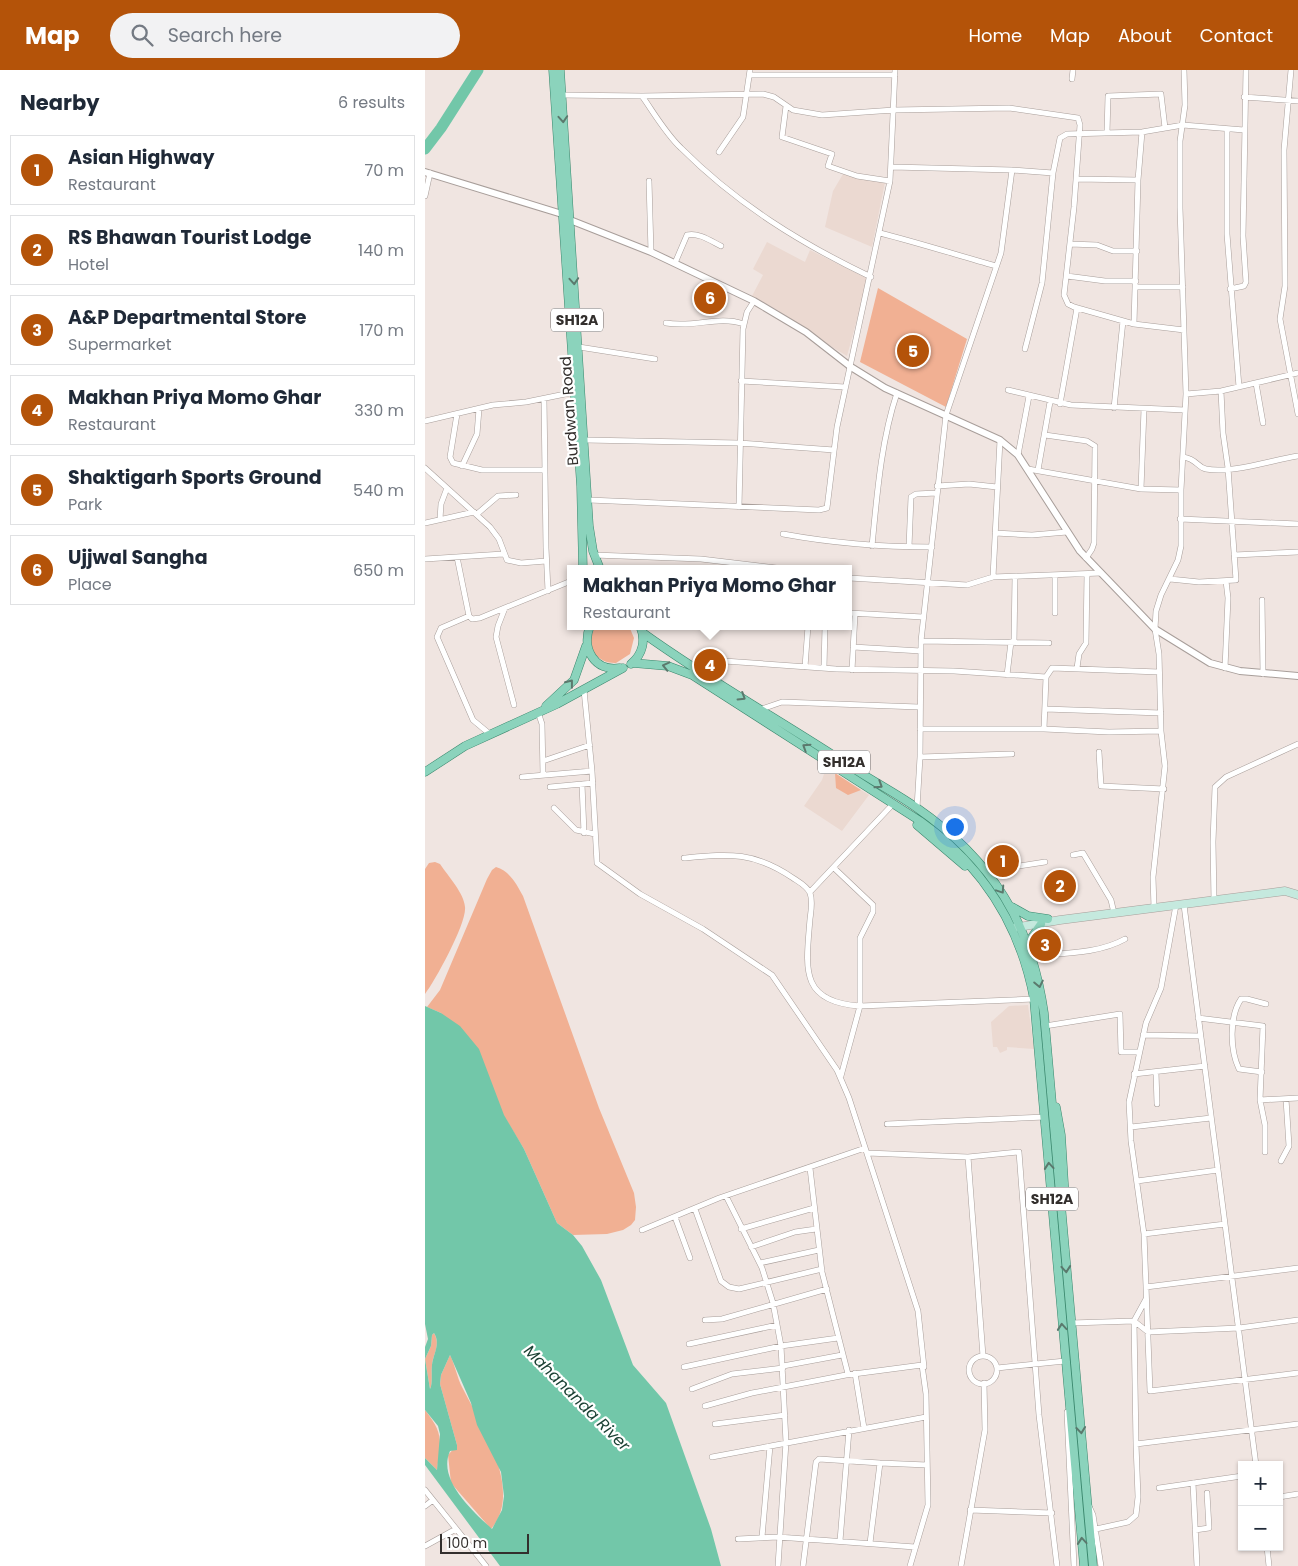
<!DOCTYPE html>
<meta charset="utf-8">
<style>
:root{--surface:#fff;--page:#f2f2f3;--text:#1f2937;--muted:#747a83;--line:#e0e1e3;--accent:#b45309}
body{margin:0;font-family:Poppins,sans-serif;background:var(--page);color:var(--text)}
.controls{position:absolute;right:15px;bottom:15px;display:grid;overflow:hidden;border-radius:0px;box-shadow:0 1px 4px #0004}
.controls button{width:45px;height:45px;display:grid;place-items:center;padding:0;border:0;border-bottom:1px solid var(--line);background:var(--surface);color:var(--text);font:25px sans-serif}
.scale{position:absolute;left:15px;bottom:12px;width:89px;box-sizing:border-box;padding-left:5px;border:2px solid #332f2d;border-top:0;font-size:14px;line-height:18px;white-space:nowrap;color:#332f2d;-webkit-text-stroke:4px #fff;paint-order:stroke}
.you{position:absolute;left:529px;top:756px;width:18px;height:18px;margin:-12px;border:4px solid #fff;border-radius:50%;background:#1a73e8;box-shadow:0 0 0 8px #1a73e833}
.badge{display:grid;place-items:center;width:32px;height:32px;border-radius:50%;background:var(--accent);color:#fff;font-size:16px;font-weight:700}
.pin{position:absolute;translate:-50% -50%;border:2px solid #fff;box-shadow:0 1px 5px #0006}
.popup{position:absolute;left:142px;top:495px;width:285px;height:65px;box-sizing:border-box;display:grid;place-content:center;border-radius:0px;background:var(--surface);filter:drop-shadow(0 1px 4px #0005);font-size:16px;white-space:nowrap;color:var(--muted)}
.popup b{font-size:19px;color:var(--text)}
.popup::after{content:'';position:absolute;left:50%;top:100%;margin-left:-10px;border:10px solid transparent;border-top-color:var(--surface)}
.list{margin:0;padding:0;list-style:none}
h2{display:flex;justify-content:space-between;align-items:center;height:65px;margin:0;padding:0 20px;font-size:21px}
h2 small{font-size:16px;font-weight:400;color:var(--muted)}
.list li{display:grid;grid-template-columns:32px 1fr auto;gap:15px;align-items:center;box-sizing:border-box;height:70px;margin:0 10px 10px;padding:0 10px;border:1px solid var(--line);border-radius:0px}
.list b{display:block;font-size:19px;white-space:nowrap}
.list p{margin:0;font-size:16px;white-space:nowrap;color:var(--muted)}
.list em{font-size:16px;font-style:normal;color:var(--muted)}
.icon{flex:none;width:28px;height:28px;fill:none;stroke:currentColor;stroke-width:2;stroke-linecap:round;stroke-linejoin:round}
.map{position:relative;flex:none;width:873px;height:1496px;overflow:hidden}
header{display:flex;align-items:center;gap:30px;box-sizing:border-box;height:70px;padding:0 25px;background:var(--accent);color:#fff}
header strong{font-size:24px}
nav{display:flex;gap:28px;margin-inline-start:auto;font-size:18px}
.search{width:350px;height:45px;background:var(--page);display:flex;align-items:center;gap:12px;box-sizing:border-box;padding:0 18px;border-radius:28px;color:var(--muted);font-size:19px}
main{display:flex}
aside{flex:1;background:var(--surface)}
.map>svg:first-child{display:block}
.built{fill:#ebd9d1}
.green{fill:#f1b093}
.water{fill:#72c7a9;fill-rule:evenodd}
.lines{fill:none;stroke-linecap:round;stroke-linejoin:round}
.river{stroke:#72c7a9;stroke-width:11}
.minor-casing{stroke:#a89e9a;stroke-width:6}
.tertiary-casing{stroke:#a89e9a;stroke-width:8}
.secondary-casing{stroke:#a89e9a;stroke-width:9}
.primary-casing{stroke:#3a876d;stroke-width:9}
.minor{stroke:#fff;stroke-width:5}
.tertiary{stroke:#fff;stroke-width:6}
.secondary{stroke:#c5e9de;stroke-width:8}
.primary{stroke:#8bd3bc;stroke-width:8}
.oneway{stroke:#5b796d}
.labels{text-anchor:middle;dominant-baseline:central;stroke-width:4.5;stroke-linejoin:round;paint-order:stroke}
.shield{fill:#fff;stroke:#706d6c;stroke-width:1}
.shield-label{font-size:14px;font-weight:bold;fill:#332f2d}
.street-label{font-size:15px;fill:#332f2d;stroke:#fff}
.water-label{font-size:16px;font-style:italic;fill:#1c4235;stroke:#fff}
</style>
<header>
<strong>Map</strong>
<div class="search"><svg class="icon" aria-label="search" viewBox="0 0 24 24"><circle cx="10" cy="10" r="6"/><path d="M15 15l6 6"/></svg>Search here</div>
<nav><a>Home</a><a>Map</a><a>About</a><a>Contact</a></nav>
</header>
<main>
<aside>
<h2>Nearby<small>6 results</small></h2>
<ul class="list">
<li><span class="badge">1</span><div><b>Asian Highway</b><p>Restaurant</p></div><em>70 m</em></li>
<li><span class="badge">2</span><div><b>RS Bhawan Tourist Lodge</b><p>Hotel</p></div><em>140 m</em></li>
<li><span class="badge">3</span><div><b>A&amp;P Departmental Store</b><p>Supermarket</p></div><em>170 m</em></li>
<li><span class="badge">4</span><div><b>Makhan Priya Momo Ghar</b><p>Restaurant</p></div><em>330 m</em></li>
<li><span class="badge">5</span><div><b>Shaktigarh Sports Ground</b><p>Park</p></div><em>540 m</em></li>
<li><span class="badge">6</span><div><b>Ujjwal Sangha</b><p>Place</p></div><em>650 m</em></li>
</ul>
</aside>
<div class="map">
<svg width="873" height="1496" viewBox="0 0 873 1496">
<rect width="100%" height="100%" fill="#f0e5e1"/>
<path class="built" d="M418 104 460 112 447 177 400 157 408 121Z
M342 172 380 192 385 180 443 209 422 286 354 245V241L327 226 338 205 328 199Z
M401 698 444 725 417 761 379 736 397 710Z
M603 935 609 979 582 977V980L575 983 572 977H568L566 952 584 936Z"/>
<path class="green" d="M453 218 542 269 521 337 435 292Z
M171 556H204L209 568 205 584 191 593C170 594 159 573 171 556Z
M410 703 436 720 423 725 411 718Z
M10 792 15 794C23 806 39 823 40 837 42 853 10 911 0 924V799L4 793Z
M71 797C85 801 92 815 98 826L174 1038 209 1123 211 1137 210 1150 206 1155 198 1160 182 1164 148 1165 132 1153 99 1079 16 943 2 937 15 920 62 809 67 800Z
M9 1263C16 1275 8 1284 7 1295 6 1303 8 1312 5 1319L0 1289 6 1276 7 1265Z
M25 1285C30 1295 32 1307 37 1317 56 1354 99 1421 66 1459L26 1413 23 1385 32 1375 15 1314 16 1305Z
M0 1340C19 1364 16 1371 12 1400L0 1388Z"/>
<path class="water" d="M0 936 16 943 35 956 54 979 79 1045 99 1079 132 1153 148 1165 157 1176 176 1210 208 1295 241 1333 286 1459 296 1496H75L0 1395V1388L12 1400 15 1364 13 1356 0 1340V1277L3 1269 0 1254ZM9 1263C16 1274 8 1284 7 1295 6 1302 8 1313 5 1319L0 1289 6 1276 7 1265ZM25 1285 46 1333 52 1355 76 1402 79 1426 77 1440 67 1459C48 1441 12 1410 25 1381L32 1380V1375L15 1314 16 1305Z"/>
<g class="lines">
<path class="river" d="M0 79 16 58 53 0"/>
<defs>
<path id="minor" d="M866 0 859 80 860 216 855 249 873 344
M325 5H470
M647 9 648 0
M136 25 217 26C229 43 241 64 256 78 312 134 375 173 446 207
M217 26 338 24 349 27 368 40 397 45 469 40 584 38 653 48 655 55 649 137 639 225 643 234 649 237 709 254 759 260
M819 27 873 31
M361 36 357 67 407 84 403 96 432 106 465 111
M802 59V164L814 317
M682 63 683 26 736 24 740 58
M294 82 318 47 325 0
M467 97 587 100 628 103
M651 109 713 110
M224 111 226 182
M0 126 5 103
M455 163C494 173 532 185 571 196
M645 174 672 175 688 181H712
M250 193 262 165C273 162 286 171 296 176
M642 206 680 211H711
M711 217H758
M805 219 819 216 821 212 818 166 821 0
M241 253C271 258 292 245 319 254
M709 254 713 110 717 62
M154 277 230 289
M600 279 617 213 628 103 635 68 642 64 717 62 758 55 819 60
M316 311 420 317
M831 313 838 353
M583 320 646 335 760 340
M761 324 796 321 873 303
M119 329 121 478 123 521
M635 334 652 238
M689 338 698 251
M32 344 25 387 28 393 57 400H119
M0 351 68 335 101 332 150 322
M620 365 662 371 670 376 669 473 667 479 661 488
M160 370 314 373 409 380
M593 385 604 326
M758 387C772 389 772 397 781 399 806 404 847 390 873 386
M37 396 52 364 54 339
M0 398 65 457 74 469 82 490 96 493 121 491
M603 399 716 419 756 420
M613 400 625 332
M512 416 544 414 572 417
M716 419 719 339
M164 430 394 440 402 438 412 357 465 111 470 0
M314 437 318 259 322 242 329 231
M52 444 73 426 91 425
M15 449 16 434 22 418
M755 449 873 454
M0 453 49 442
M570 463 607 465 642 462
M358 464C407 473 456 477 507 477
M447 476C452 425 456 371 472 323
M484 477 486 427 491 424 511 423
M169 485 276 489 360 499
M809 485 873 482
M32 487 44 546 47 549 55 548 146 511
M0 489 78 484
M568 507 575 370
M424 508 542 515 568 507 676 503
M745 509 774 512 811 510 803 398 798 363 796 321
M837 530 838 604
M80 538 73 556 71 567 89 635
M424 543 498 547
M630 543V505
M44 546 16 558 12 567 48 650 66 665
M496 571 624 573
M589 573 590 507
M428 577 496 581
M380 597 383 556
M271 598 284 592 299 591 411 599 529 601 621 607
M399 598 400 556
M652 598 654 584 661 573 662 504
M800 598 803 528 801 511
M427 600 430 544
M582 605 586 572
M159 620 167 701 172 793 215 824 278 859 347 905 412 1000 424 1028 493 1241 499 1297
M337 639 357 632 494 637
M620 639 736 643
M113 642 117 654 118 704
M495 659H619L684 662 736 661
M619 659 621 607 627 598 734 602
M674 682 676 716 739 719
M495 687 587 684
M118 691 165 675
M97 707 167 701
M157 714 159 763
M125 717 168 713
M129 738 151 760 170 764
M492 738 495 687 496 571 521 345 576 183 587 100
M648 785 658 783 686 830 689 843
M259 788C304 784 328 781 368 808 374 812 382 816 385 823 388 831 386 841 385 849 381 898 374 932 435 936L609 929
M409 798 448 835V842L435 868V936L416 1006
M565 805 581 798 620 792
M385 822 468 734
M789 831 788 772 790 717 801 707 873 674
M751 835 736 918 721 953 704 1032 706 1071 719 1164 725 1321 873 1303
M759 835 831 1395
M729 838 728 807 740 696 736 661 734 584 730 559 731 541 736 525 753 490 756 476V420L761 324 755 138V71L760 35 759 0
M608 886C638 883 673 884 700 869
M773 948 838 956 835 1030 840 1055V1082
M620 956 695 944 696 982H714
M718 965 776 966
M731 1002 732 1034
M837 1002 814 999C805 980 804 947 816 929H822L841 934
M709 1004 780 996
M835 1030 873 1028
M462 1054 620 1047
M706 1057 786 1048
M442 1083 543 1087 594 1082 614 1345 632 1496
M543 1087 558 1286
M856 1091 864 1076 861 1029
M385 1098 397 1202 423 1304
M712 1111 793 1100
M301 1126 337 1198 348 1233 356 1276 361 1372 353 1496
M270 1139 296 1211 304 1217 314 1219 397 1199
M250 1147 265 1188
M316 1159 389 1138
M217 1160 294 1128 440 1078
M719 1164 800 1154
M326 1177 370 1162 391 1159
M335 1193 394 1180
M721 1217 873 1198
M721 1229 709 1251 711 1374 873 1354
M280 1250 297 1249 402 1219
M646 1253 709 1251 723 1262 814 1258 873 1250
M264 1274 352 1255
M544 1300a14 14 0 1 1 28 0a14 14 0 1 1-28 0Z
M358 1296 417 1285
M259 1297 356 1276 413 1268
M572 1298 640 1291
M430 1303 439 1358
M267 1319 307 1304 358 1298
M280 1336 327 1323 421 1305 497 1295 501 1324 503 1435 485 1496
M642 1342 649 1496
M290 1354 360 1345
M287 1387 501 1347
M455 1393 502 1395
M768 1413 772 1496
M734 1418 817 1406
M0 1420 61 1496
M854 1427 873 1424
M0 1436 8 1430
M664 1436 668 1445 676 1496
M545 1440 627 1443
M671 1459 703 1452 711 1445 713 1427 711 1374
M770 1460 784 1458 782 1423
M337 1467 345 1376
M313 1469 353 1467 490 1477
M415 1471 424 1360
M0 1476 31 1459
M842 1477 844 1496
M378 1496 391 1392 394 1389 455 1393 445 1473
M536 1496 560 1360 559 1313"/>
<path id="tertiary" d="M0 102 137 144
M145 150 226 182 329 231 381 262 426 297 460 318 575 370 593 385 655 481 730 559 785 593 815 601 873 606"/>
<path id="secondary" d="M588 858 635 850 860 821 873 825"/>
<path id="primary" d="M128 0 156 416 158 499
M135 0 164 456 168 481 175 499
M165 556C156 579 170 602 195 598
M218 563C286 612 360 653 431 700 451 713 472 724 492 738 567 790 606 853 619 943L668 1496
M208 593 243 596 267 605 495 751C557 795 595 854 609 929L659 1496
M206 594C218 584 221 570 215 556
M121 636 149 610 161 576
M0 702 40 676 132 634 198 598
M492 755 540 796
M587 837 603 846 623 849
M603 873 616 854
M631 1037 636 1065 640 1129"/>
</defs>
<use href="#minor" class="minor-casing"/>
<use href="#tertiary" class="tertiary-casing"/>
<use href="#secondary" class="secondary-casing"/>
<use href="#primary" class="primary-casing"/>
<use href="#minor" class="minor"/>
<use href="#tertiary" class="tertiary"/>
<use href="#secondary" class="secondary"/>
<use href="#primary" class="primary"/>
</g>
<defs><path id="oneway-chevron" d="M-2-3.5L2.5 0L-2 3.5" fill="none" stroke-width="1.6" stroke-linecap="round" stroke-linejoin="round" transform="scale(1.25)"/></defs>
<g class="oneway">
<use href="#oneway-chevron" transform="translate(138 49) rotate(86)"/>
<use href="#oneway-chevron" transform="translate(149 211) rotate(86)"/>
<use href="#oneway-chevron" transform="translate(241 596) rotate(-167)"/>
<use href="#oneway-chevron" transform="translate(145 613) rotate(-52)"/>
<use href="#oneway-chevron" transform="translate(317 627) rotate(32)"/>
<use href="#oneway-chevron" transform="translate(381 677) rotate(-147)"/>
<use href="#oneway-chevron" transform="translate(454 715) rotate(33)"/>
<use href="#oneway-chevron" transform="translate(576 820) rotate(56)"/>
<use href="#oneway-chevron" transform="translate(614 914) rotate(78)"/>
<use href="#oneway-chevron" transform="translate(624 1096) rotate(-95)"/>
<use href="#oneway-chevron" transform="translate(641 1199) rotate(85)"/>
<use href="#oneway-chevron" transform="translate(637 1257) rotate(-95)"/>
<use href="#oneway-chevron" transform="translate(656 1360) rotate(84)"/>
<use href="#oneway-chevron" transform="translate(657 1471) rotate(-95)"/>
</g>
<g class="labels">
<g class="shield">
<rect x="126" y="238.5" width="52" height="23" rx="4"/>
<rect x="393" y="680.5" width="52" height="23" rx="4"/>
<rect x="601" y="1117.5" width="52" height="23" rx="4"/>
</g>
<g class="shield-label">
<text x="152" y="250">SH12A</text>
<text x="419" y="692">SH12A</text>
<text x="627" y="1129">SH12A</text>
</g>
<g class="street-label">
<text transform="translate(144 341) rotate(-94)">Burdwan Road</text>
</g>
<g class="water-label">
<text transform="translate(152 1328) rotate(45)">Mahananda River</text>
</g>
</g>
</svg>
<div class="controls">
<button>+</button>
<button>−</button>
</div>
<div class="scale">100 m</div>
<div class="you"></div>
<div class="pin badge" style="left:578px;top:791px">1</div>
<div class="pin badge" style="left:635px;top:816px">2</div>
<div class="pin badge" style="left:620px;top:875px">3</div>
<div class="pin badge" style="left:285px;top:595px">4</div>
<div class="popup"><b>Makhan Priya Momo Ghar</b>Restaurant</div>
<div class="pin badge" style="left:488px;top:281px">5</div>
<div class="pin badge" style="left:285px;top:228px">6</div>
</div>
</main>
